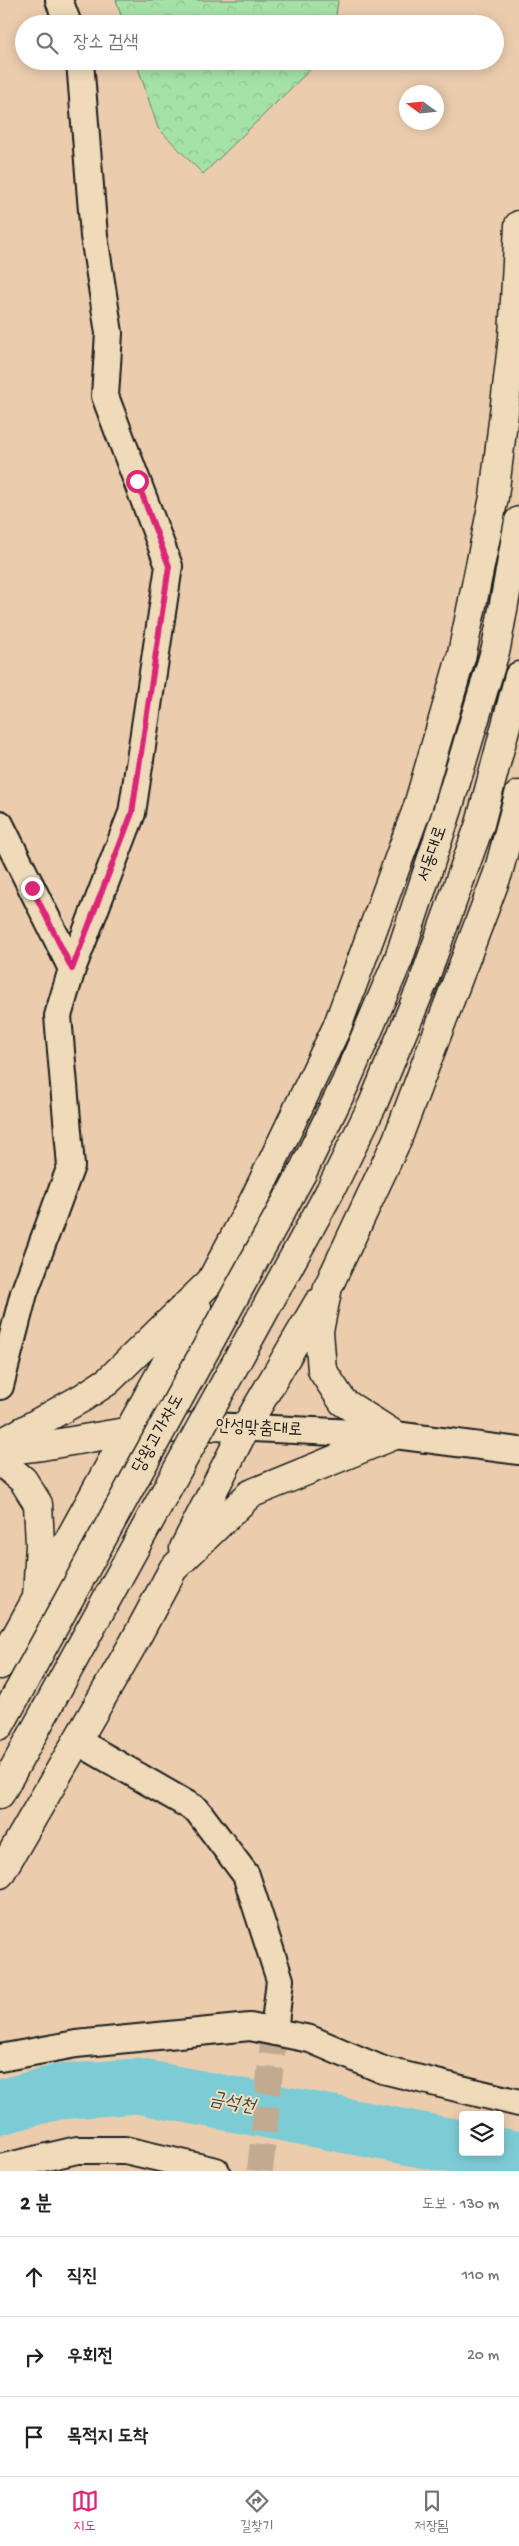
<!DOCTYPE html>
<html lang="ko">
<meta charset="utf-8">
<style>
:root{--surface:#fff;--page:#f2f2f2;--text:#222;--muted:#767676;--line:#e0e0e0;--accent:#db2777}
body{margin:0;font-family:"Gochi Hand","Poor Story",sans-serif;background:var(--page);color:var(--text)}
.controls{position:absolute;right:15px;bottom:15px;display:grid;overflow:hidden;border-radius:5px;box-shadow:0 2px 12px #0003}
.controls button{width:45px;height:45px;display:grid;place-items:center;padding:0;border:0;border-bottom:1px solid var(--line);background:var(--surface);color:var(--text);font:25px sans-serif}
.compass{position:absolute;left:399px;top:85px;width:45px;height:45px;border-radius:50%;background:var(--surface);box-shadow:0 2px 12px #0003;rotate:285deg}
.stop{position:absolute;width:15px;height:15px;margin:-11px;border:4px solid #db2777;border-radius:50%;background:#fff}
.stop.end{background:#db2777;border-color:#fff;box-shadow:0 1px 5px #0008}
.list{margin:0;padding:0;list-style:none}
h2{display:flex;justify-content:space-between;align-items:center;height:65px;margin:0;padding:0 20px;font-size:21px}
h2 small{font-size:16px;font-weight:400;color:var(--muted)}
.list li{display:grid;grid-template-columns:32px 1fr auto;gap:15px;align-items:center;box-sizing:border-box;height:80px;padding:0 20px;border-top:1px solid var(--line)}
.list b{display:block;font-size:19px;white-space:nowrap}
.list em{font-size:16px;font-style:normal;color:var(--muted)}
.icon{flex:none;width:28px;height:28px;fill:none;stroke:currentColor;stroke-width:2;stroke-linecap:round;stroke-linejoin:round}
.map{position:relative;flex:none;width:519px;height:2171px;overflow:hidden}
.search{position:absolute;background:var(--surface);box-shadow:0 2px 12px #0003;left:15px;right:15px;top:15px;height:55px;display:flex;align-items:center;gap:12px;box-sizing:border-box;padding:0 18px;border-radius:28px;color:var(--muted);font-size:19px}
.sheet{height:305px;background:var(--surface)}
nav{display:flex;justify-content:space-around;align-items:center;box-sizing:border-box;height:70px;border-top:1px solid var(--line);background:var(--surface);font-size:14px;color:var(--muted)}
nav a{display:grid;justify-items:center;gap:2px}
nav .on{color:var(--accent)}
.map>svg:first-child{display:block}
.forest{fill:url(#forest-crowns);stroke:#607f62}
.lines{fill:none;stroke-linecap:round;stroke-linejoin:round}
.river{stroke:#7bccd5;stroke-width:55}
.street-tunnel{stroke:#c2aa91;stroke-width:26;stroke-dasharray:26 13;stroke-linecap:butt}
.street-casing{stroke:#1c1c1c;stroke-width:30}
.secondary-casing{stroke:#1c1c1c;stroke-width:31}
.highway-casing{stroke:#1c1c1c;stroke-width:31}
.street{stroke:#efdbb9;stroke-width:26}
.secondary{stroke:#efdbb9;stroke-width:28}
.highway{stroke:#efdbb9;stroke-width:28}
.highway-bridge-casing{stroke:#1c1c1c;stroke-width:31;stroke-linecap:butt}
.highway-bridge{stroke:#efdbb9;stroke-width:28}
.route{stroke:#db2777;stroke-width:6}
.labels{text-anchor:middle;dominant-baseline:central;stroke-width:4;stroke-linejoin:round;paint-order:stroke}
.street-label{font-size:18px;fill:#1c1c1c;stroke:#efdbb9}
.water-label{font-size:19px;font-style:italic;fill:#34484a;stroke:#efdbb9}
</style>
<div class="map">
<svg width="519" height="2171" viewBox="0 0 519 2171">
<defs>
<pattern id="forest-crowns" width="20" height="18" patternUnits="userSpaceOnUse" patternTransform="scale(1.25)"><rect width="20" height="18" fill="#a5e2a8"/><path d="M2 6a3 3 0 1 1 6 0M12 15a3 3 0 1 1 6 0" fill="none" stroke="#8dc190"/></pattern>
</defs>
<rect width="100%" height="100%" fill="#ebcdae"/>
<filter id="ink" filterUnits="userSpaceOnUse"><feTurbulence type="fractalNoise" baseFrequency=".02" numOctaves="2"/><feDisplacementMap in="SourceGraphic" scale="10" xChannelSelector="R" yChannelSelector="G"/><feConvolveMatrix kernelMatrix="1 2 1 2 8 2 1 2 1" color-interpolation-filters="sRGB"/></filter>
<g filter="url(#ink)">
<path class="forest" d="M116 0H338L335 24H124Z
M136 61H319L203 174 158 128Z"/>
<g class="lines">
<path class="river" d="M0 2107 58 2092 137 2086 463 2148
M483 2152 519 2159"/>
<path class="street-tunnel" d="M260 2171 274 2032"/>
<defs>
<path id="street" d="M59 0 68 24
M0 824 72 969 58 1016 71 1166 24 1293 0 1386
M72 969 132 813 169 566 105 396 109 333 94 236 80 61
M212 1426 395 1435 519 1451
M77 1741 197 1810 246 1875 280 1980 274 2032
M0 2058 76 2044 250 2027 310 2039 383 2070 519 2103
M0 2168 77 2150H125L216 2171"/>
<path id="secondary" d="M0 1451 42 1446 131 1431 212 1426"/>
<path id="highway" d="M302 1173 346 1082 399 958 448 809 496 648 519 521
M330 1191 373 1104 423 983 480 824 519 676
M395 1435 343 1402 322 1370 319 1331 328 1287 397 1140 498 873 519 795
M0 1444 82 1398 108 1381 211 1281 254 1200 337 1027 417 809 462 654 494 497 513 337 519 225
M0 1461 23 1480 38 1504 40 1544 37 1598 0 1665
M184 1548 245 1428 318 1303
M37 1598 197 1307
M0 1725 16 1696
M0 1794 46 1710
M0 1874 133 1644 173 1569 250 1494 395 1435"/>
</defs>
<use href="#street" class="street-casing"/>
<use href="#secondary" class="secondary-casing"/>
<use href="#highway" class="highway-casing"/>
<use href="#street" class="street"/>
<use href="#secondary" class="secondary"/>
<use href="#highway" class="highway"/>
<defs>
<path id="highway-bridge" d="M16 1696 302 1173
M46 1710 330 1191"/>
</defs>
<use href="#highway-bridge" class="highway-bridge-casing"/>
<use href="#highway-bridge" class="highway-bridge"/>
</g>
</g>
<g class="lines" filter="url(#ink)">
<path class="route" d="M32 888 72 969 132 813 169 566 137 481"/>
</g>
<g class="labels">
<g class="street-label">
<text transform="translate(433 854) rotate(-71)">서동대로</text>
<text transform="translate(259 1429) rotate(3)">안성맞춤대로</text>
<text transform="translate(159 1434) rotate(-61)">당왕고가차도</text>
</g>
<g class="water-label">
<text transform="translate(232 2104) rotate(11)">금석천</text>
</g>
</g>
</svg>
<div class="controls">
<button><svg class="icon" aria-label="layers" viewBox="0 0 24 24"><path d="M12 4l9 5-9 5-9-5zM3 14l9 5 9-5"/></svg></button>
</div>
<svg class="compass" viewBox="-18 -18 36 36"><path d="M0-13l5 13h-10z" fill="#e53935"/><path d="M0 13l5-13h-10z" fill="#767676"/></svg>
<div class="stop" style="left:137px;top:481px"></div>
<div class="stop end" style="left:32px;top:888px"></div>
<div class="search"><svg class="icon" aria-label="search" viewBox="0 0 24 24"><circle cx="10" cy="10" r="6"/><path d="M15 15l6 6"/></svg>장소 검색</div>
</div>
<section class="sheet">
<h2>2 분<small>도보 · 130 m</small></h2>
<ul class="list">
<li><svg class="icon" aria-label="ahead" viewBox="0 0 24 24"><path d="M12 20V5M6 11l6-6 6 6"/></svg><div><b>직진</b></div><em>110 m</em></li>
<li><svg class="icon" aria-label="right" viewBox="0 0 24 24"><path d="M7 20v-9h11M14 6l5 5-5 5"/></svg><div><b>우회전</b></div><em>20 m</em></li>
<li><svg class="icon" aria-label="arrive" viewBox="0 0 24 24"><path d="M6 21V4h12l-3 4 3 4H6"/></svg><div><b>목적지 도착</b></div></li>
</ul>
</section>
<nav>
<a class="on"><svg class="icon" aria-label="map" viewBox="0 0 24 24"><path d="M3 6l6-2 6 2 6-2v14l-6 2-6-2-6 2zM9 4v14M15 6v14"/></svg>지도</a>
<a><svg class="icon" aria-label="directions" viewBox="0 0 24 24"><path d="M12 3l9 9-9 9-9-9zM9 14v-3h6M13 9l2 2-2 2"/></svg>길찾기</a>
<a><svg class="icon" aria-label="saved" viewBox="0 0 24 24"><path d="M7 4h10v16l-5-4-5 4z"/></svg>저장됨</a>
</nav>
